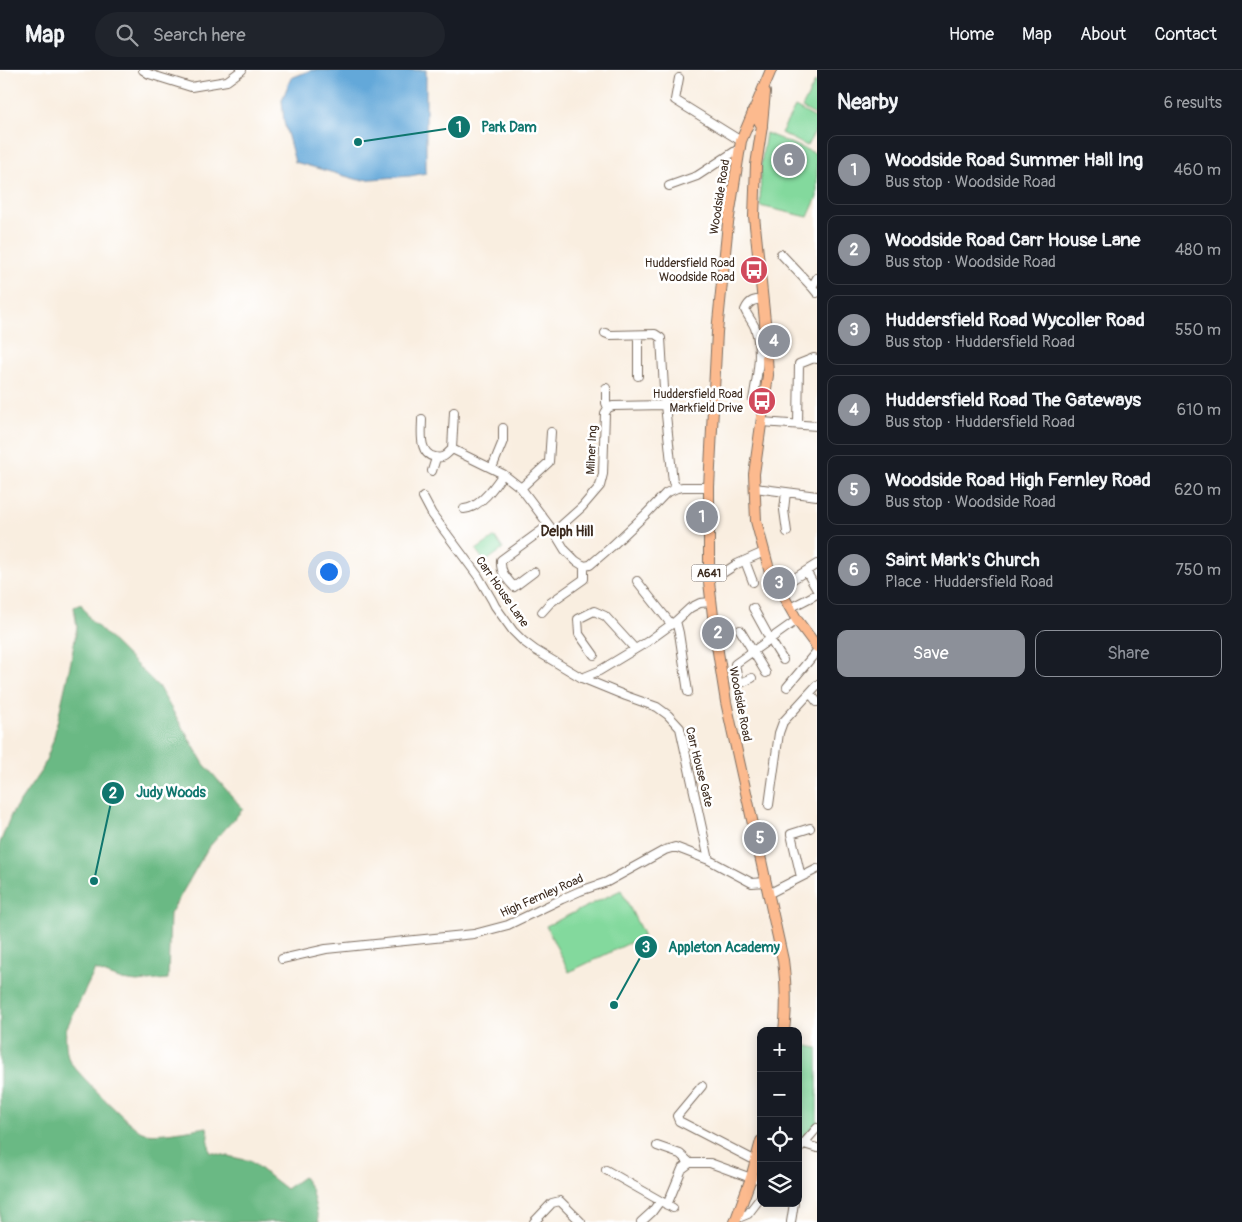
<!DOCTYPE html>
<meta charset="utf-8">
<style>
:root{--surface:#171b24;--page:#20242c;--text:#f1f3f6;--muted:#9ea1a6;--line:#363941;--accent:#8c9099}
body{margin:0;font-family:Pangolin,sans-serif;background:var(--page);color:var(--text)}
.controls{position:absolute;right:15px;bottom:15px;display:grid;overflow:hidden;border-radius:10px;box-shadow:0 2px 12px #0003}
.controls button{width:45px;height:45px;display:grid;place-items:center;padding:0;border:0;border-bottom:1px solid var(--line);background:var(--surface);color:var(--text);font:25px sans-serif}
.you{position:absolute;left:328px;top:501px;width:18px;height:18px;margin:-12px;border:4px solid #fff;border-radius:50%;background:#1a73e8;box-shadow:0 0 0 8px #1a73e833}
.badge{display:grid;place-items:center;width:32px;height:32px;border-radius:50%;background:var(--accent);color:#fff;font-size:16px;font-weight:700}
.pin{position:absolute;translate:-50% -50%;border:2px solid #fff;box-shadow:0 1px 5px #0006}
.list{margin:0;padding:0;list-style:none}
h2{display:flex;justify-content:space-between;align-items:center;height:65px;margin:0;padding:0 20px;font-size:21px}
h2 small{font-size:16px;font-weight:400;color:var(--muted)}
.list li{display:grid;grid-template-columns:32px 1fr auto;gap:15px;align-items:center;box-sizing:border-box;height:70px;margin:0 10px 10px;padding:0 10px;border:1px solid var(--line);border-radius:10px}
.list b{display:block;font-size:19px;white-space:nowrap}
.list p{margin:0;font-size:16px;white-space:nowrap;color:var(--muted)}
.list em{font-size:16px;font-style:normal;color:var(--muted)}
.actions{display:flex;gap:10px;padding:15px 20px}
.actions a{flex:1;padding:11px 0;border:1px solid var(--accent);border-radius:10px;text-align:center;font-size:18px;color:var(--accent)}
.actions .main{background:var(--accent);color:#fff}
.icon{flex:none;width:28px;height:28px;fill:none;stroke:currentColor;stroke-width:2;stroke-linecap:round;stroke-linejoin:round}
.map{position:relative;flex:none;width:817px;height:1152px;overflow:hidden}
header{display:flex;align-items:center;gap:30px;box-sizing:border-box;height:70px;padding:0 25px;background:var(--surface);border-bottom:1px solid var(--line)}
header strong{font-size:24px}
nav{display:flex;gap:28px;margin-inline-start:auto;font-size:18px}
.search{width:350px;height:45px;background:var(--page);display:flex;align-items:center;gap:12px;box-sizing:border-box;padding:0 18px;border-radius:28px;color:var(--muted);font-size:19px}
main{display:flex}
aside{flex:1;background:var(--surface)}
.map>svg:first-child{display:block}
.green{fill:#83d99d;stroke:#5f825e}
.forest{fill:#6ab984;stroke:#527251}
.water{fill:#63a8d9;stroke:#4f697c}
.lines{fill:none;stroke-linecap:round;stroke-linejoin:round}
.minor-casing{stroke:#7e6f62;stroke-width:10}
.major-casing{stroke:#7e6f62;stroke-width:12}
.minor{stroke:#fff;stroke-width:8}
.major{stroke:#fcba8e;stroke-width:10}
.labels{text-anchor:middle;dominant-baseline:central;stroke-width:5;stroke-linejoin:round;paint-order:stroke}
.shield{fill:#fff;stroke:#766a62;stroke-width:1}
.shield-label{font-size:11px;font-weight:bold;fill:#3b2a1e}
.street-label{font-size:12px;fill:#3b2a1e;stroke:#fff}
.poi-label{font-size:12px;fill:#3b2a1e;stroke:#fff;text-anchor:end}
.neighbourhood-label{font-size:14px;font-weight:bold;fill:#3b2a1e;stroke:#fff}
.leader{fill:none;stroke:#0f766e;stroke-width:2}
.callout-dot{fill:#0f766e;stroke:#fff;stroke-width:2}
.mark-label{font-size:15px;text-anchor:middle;font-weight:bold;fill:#fff}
.callout-label{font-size:14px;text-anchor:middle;font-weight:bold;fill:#0f766e;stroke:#fff;stroke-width:5;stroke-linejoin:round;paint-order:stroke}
</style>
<header>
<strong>Map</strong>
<div class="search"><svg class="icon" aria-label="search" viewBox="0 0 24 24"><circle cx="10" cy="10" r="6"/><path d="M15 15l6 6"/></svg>Search here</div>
<nav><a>Home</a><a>Map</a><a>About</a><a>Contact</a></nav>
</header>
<main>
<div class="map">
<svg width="817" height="1152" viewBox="0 0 817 1152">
<rect width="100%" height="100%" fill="#fff"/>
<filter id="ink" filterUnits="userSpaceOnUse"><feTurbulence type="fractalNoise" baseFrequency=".02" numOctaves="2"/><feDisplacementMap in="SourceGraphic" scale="10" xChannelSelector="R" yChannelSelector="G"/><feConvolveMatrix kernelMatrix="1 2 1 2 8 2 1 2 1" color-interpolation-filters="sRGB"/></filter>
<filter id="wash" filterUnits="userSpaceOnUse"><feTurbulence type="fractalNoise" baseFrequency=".0096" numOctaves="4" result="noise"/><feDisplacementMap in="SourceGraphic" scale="20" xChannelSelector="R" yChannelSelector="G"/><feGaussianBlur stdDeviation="1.12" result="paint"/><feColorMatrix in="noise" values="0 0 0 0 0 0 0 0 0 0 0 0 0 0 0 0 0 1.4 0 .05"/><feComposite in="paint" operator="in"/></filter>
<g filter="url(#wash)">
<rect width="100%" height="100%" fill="#f9eee0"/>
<path class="green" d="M815 12 817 13V46L802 38Z
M795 37 817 49V58L807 76 781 63Z
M766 63 817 84V127L808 147 760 136 761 94Z
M495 467 503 479 485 492 476 480Z
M621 820 644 866 569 902 546 856Z
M798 974 817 978V1052L798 1072Z"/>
<path class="forest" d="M81 534 90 549 158 616 204 694 243 739 208 778 170 844 168 909 137 912 122 910 95 900 66 959C65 968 66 982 69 990 74 1000 133 1059 142 1062 155 1067 192 1059 207 1057L210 1082 250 1091 286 1119 303 1107 311 1118 319 1152H0V773L11 745 43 698 53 671 71 591 77 557 74 537Z"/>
<path class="water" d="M311 0H426V103L410 106 359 110 295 92 284 52 282 30 291 8Z"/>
</g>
<g filter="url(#ink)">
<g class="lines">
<defs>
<path id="minor" d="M143 0 149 4 191 17 227 11 242 0
M679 8 675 30 741 71
M669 116 697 106 740 78
M781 184 812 217
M817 208 812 217 817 223
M605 263 610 265 655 264 661 268 665 335 673 412 677 418
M638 306V265
M606 318V333L608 338
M753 330C757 306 763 281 755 258 753 252 748 247 745 240 749 231 753 230 763 229
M422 349C422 361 418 384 435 387 443 389 446 385 452 379L454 342
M762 352 817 356
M798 354 799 294 814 288 817 289
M452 379 503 404 521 418 554 462 565 480 576 491 584 496 590 495 611 477 646 444 666 423 677 418 683 417H709
M492 398 503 371V358
M432 401 436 388
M521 418 549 392 551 362
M755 418 817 426
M786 422 784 440 787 462
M423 427 432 444 478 506 492 530 495 536 513 561 523 571 535 580 582 608 626 626 657 637 668 645 680 658 709 790
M464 439C480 438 495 416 503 404
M554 462 582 437 600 416 603 404 605 343 608 338 613 336 665 335
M745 491 753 512
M806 501 817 520
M534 502 514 517C506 508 500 502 501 490L549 455
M723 503 737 494 764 482
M637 511 671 554
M790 511 817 494
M753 538 770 569 783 590
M790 538 817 524
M542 542 550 533 584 509V496
M676 551 679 563 688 622
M740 560 766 603
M594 585 579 564 578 549 594 541 605 546 635 579
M582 608 599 601 647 572 676 551 690 538 700 533 711 532
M752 608 739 614 735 594 797 550
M787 617 817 581
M810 623 817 632
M769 735 779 663 783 652 817 615
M801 807 791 764 810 758
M768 824 817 799
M282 889 326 879 474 864 508 855 562 829 580 821 607 812 665 780 675 777 709 790 752 813 766 812
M702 1016 677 1046 679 1051 756 1091
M804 1074 817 1078
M657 1076 680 1084 690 1093
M798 1080 817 1058
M606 1100 673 1138
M667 1135 682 1099 690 1093H710L751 1108 761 1109
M736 1149 748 1144 761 1127
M534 1152 552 1133 560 1131 581 1152
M641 1152 652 1142 660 1131
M791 1152 794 1133"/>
<path id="major" d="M771 0 741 71 728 153 717 262 709 417V512L715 563 726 632 783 890C786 913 787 937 784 961
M753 41 762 56 756 95 754 146 765 251 768 305 754 404 756 451 770 503 797 550 817 577
M762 54 765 22
M735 1152 751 1108 761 1071"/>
</defs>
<use href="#minor" class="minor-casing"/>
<use href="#major" class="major-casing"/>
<use href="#minor" class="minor"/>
<use href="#major" class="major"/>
</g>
</g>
<defs>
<symbol id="bus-disc" viewBox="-11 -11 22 22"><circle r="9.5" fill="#d1495b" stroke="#fff"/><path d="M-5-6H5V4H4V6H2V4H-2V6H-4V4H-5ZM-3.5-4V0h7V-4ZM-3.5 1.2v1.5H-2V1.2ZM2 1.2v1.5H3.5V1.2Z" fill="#fff"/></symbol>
</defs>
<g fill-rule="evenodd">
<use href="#bus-disc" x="738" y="184" width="32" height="32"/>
<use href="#bus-disc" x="746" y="315" width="32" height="32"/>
</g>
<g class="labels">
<rect class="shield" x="691.5" y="494.5" width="35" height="17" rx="4"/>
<g class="shield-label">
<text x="709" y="503">A641</text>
</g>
<g class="street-label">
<text transform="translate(720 127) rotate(-81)">Woodside Road</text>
<text transform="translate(592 380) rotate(-87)">Milner Ing</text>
<text transform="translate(502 522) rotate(55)">Carr House Lane</text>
<text transform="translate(740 634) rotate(79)">Woodside Road</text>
<text transform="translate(699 697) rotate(76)">Carr House Gate</text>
<text transform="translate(542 826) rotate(-24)">High Fernley Road</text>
</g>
<g class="poi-label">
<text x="735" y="193">Huddersfield Road<tspan x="735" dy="14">Woodside Road</tspan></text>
<text x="743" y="324">Huddersfield Road<tspan x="743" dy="14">Markfield Drive</tspan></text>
</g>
<g class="neighbourhood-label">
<text x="567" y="461">Delph Hill</text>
</g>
</g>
<path class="leader" d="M358 72L459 57M94 811L113 723M614 935L646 877"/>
<g class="callout-dot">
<circle cx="358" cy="72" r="5"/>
<circle cx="94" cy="811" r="5"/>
<circle cx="614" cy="935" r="5"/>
<circle cx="459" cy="57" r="12"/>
<circle cx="113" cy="723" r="12"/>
<circle cx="646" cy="877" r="12"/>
</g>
<g class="mark-label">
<text x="459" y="62">1</text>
<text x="113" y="728">2</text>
<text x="646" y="882">3</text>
</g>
<g class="callout-label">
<text x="509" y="62">Park Dam</text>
<text x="171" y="727">Judy Woods</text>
<text x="724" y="882">Appleton Academy</text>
</g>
</svg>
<div class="controls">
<button>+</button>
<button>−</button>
<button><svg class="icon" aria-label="locate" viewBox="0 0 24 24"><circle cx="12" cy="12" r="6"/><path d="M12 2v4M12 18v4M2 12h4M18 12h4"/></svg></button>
<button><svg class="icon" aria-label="layers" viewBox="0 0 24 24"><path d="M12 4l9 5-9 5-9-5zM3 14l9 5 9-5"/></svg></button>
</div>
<div class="you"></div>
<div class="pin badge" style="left:702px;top:447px">1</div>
<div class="pin badge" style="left:718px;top:563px">2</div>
<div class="pin badge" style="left:779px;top:513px">3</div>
<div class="pin badge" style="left:774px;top:271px">4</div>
<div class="pin badge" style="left:760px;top:768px">5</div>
<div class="pin badge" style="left:789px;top:90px">6</div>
</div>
<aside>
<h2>Nearby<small>6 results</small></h2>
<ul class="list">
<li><span class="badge">1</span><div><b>Woodside Road Summer Hall Ing</b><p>Bus stop · Woodside Road</p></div><em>460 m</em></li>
<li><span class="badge">2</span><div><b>Woodside Road Carr House Lane</b><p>Bus stop · Woodside Road</p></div><em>480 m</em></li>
<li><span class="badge">3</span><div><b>Huddersfield Road Wycoller Road</b><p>Bus stop · Huddersfield Road</p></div><em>550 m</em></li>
<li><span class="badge">4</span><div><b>Huddersfield Road The Gateways</b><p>Bus stop · Huddersfield Road</p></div><em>610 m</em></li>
<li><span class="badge">5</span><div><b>Woodside Road High Fernley Road</b><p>Bus stop · Woodside Road</p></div><em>620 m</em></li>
<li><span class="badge">6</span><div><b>Saint Mark's Church</b><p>Place · Huddersfield Road</p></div><em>750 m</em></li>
</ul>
<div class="actions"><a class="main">Save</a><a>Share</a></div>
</aside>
</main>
